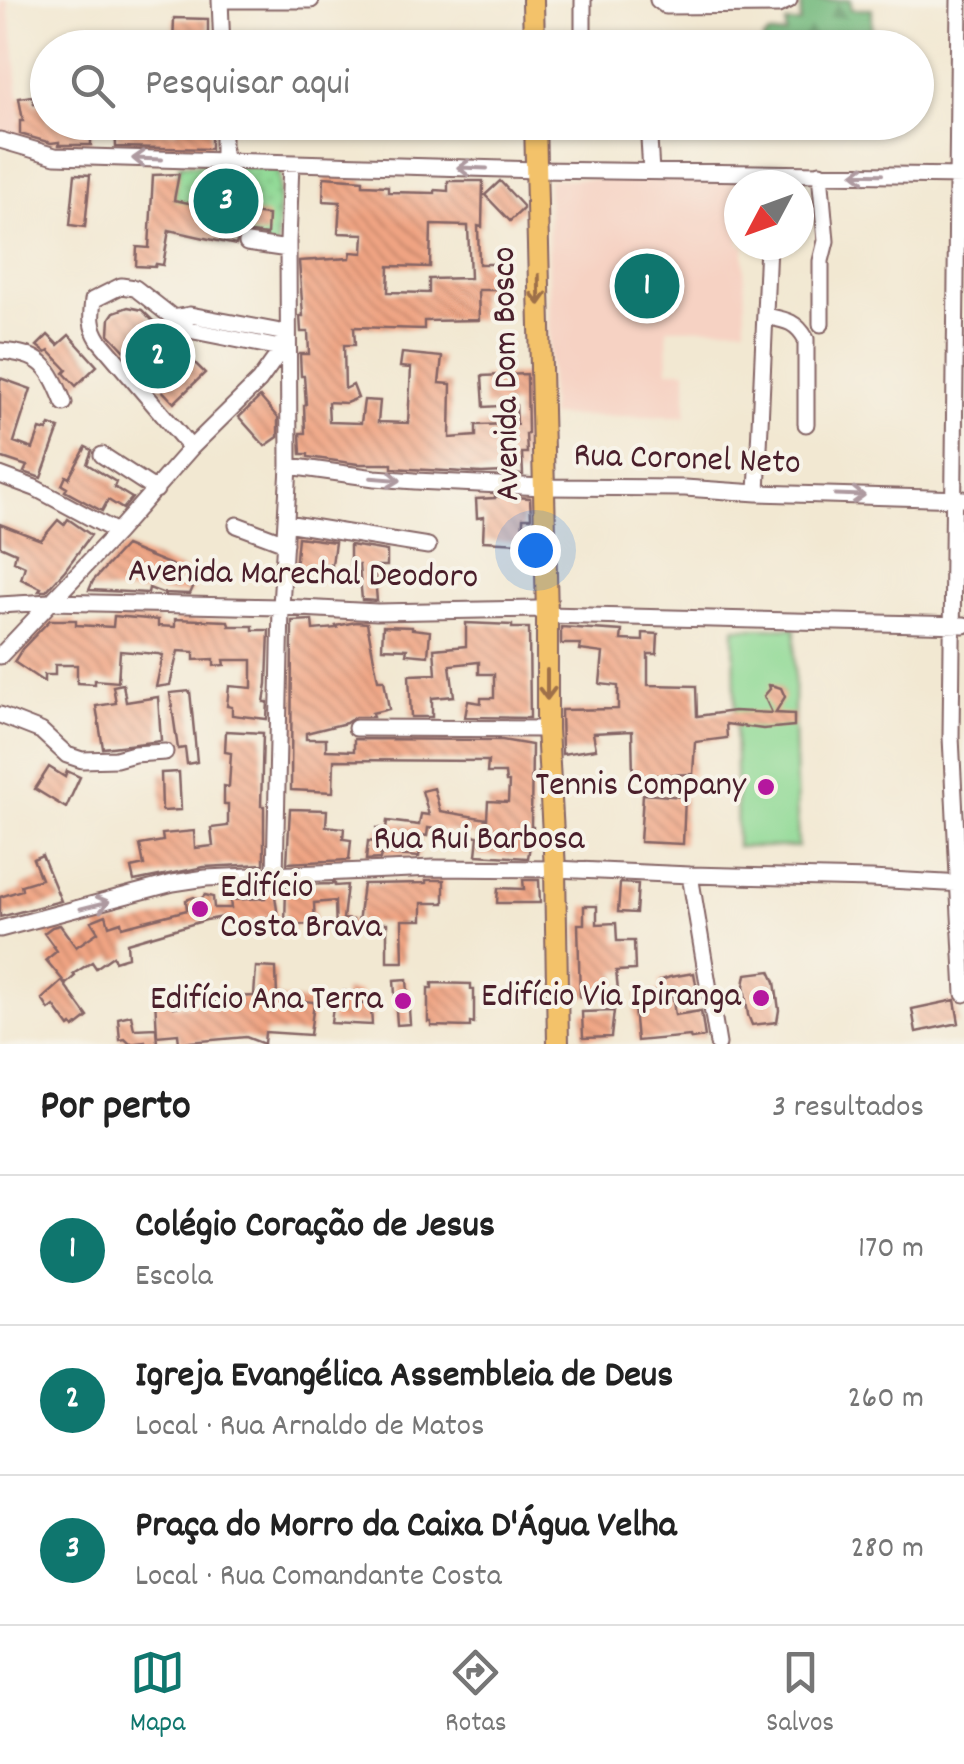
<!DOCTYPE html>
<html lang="pt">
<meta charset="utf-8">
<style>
:root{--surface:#fff;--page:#f6f6f6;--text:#222;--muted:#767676;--line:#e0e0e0;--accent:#0f766e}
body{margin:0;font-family:Dekko,sans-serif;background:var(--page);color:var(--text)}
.compass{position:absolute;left:724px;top:170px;width:90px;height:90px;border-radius:50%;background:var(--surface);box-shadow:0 2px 8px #0004;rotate:229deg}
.you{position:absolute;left:535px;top:550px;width:35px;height:35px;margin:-25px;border:8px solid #fff;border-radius:50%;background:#1a73e8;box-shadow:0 0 0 15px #1a73e833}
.badge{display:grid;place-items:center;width:65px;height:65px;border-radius:50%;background:var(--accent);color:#fff;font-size:32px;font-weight:700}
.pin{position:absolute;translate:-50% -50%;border:5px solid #fff;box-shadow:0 2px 10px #0006}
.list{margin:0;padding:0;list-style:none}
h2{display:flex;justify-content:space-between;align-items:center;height:130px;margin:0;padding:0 40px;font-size:42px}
h2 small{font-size:32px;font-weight:400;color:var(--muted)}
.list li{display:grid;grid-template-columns:65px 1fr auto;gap:30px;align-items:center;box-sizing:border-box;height:150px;padding:0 40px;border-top:2px solid var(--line)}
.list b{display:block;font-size:38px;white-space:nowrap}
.list p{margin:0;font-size:32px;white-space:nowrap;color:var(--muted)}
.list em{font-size:32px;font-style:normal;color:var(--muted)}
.icon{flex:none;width:55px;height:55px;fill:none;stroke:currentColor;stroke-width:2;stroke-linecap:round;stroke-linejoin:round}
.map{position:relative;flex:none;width:964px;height:1044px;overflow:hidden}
.search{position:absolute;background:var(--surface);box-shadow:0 2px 8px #0004;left:30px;right:30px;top:30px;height:110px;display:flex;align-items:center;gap:25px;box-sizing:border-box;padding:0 35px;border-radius:55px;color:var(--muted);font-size:38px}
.sheet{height:580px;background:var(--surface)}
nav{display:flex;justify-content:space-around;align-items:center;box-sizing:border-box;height:140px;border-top:2px solid var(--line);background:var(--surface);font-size:28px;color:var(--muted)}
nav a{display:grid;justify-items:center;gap:5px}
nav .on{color:var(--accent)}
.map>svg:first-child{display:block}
.built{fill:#f6d2c3}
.grass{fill:#90d995;stroke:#6d7c60;stroke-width:2.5}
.forest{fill:url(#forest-firs);stroke:#5f6c54;stroke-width:2.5}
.park{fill:url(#park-dots);stroke:#6d7c60;stroke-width:2.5}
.building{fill:url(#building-back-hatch);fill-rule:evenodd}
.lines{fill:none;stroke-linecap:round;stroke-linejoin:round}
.minor-casing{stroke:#856565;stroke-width:19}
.major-casing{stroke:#856565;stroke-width:24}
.minor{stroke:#fff;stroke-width:15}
.major{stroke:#f3c26a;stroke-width:20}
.oneway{stroke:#ae9aa0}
.oneway2{stroke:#9e704a}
.poi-dot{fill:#b5179e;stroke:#f7f3e8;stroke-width:4}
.labels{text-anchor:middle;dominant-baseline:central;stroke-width:8;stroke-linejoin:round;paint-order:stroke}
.street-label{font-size:35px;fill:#4a1f2b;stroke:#f7f3e8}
.poi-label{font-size:35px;fill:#4a1f2b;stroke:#f7f3e8;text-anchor:end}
</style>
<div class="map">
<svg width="964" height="1044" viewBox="0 0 964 1044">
<defs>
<pattern id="forest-firs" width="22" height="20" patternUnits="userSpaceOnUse" patternTransform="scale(2.5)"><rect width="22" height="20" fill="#74b97e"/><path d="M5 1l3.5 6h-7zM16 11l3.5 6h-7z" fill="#619667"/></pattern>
<pattern id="park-dots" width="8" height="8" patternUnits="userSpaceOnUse" patternTransform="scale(2.5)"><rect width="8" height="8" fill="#90d995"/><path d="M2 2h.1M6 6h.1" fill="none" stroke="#7eba81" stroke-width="1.8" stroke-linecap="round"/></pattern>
<pattern id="building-back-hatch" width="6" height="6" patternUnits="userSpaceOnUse" patternTransform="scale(2.5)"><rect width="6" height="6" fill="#f0a483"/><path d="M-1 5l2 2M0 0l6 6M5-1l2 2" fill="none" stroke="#c4856b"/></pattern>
</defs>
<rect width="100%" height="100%" fill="#f7f3e8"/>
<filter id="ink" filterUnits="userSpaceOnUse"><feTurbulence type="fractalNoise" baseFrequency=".01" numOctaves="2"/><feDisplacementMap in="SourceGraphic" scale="20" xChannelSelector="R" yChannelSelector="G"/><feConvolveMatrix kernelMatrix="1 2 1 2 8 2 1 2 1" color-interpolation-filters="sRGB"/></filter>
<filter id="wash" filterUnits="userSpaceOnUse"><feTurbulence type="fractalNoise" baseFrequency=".0048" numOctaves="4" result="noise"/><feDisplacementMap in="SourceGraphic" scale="40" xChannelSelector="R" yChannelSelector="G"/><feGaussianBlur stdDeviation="2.25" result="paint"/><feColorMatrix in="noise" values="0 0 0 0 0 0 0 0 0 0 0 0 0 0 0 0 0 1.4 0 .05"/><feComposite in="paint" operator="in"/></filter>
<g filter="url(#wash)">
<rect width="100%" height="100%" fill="#f2e8d2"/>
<path class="built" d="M0 0H7L14 44 23 141 0 133Z
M548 179H744V185H739V245H744L745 327 667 328 668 370H686V416H550Z"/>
<path class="grass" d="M734 628H795L794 726 798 847H737Z"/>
<path class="forest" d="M802 0H851V9H872V47H764L763 39 769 35 786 34V23H800Z"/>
<path class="park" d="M180 164 280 167 277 250 221 243 169 230Z"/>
<g id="blocks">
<path class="building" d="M174 18 208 19V48H173Z
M33 96 34 104 48 102V122H91V145H59V142L51 143 20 134V121H23L19 98Z
M115 122H159V131H177V122H211V149L116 147Z
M75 174 90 175 85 227 70 225Z
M179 174 174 200 223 210 268 215 267 235 244 232 238 237 236 245 169 230 163 265 156 264 155 267 136 266 137 247 149 248 153 175Z
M324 177 363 180V185L388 186V192L435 193V190L448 191V181H483L482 227 478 226 479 264H500L501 290H478L479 320 424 321V329L354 327 355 345H344L345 389 353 385 358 398 346 403 328 402 329 422 361 423 364 400 380 401 378 422 408 423 411 368 400 367 402 353 442 357 439 383 451 384 450 438 476 436V425L517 424 516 405 484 407 482 376 527 374 528 434H526L527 453H522L523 475 504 474V472L482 473 392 468V464H358L308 457V454H301L300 433H305L304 405 306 404 304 376H301L300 354H309L308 332H301L300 316H303L299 261 350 258 351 252 363 253 364 234 338 233 340 202 323 201ZM431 225 468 226 470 278 429 279V293L388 292 389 266 430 267Z
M500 181 523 206V209L510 221 485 195Z
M128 307 142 310 205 373 174 403 109 334 110 318 114 312Z
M48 335 58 345 69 335 97 366 76 386 64 373 67 370 49 351 46 353 37 346Z
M0 378 31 389 14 442 33 449 40 429 47 431 50 425 59 428 41 478 24 472 27 466 0 457Z
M260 397 278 418V437L265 446 239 417Z
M86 447 92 450 87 464 116 482 114 487 132 498 123 509 108 500 102 511 65 491 67 488 62 485 66 476 69 478Z
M495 496 530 498 531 518H523L522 543 483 541 484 517 477 518 476 499 495 498Z
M68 519 91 535 65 570 46 591H39L41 588 21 579 25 566 14 561 16 553 0 546V524L41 540 58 520 64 525Z
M298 537 335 542 332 565 324 564 322 583 294 580Z
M350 545 387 551V566H374L377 601 362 600 359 565H350Z
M125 546 198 576 190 594 162 593 149 588 148 593 89 590 93 581Z
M114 616 158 620V626L175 627V619L228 621 229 626H253V630H269L267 684 264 702H268L267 719 232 715V707L227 706 229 686 252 688V660H224L225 665 214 666V659L194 660V652L178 651 170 685 156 687 163 655 158 654 120 651 118 682 95 680V684L77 683V665H55V675H44V682L14 662 22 649 50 620H76V625L113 627Z
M312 620 313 630 337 628 336 626 356 622 367 623 378 680H384L389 709 372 713 373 717H355L346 723 306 733V739H326V750L354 751V739L502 740 532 745 531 826 533 827 528 858 476 855 478 836 428 828 427 836 422 835 419 857 381 854 380 859 366 860 368 841 375 842 377 828 386 829 387 821 419 825 421 814 429 815 422 791 434 788 440 811 487 819 488 801 508 802 509 782H506L505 773H487L488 761 334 760 333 792 291 790 292 621Z
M466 623 512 625V628H529L530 718 465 717 468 701 481 703V698H494V674H479V662L450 665 454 696 432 698V717H411L409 675 436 674 434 649 466 646Z
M383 626 412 627V629L430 631 428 656 406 654 407 649 382 648Z
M561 627 622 631 621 640 643 641V633L658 634 657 654H648V685L696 686 697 716 734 711 772 713 764 696 770 689 769 685 775 686 781 688 785 697 775 713 794 714V726L763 729 726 724 727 738 695 742 693 774 633 776 632 731 593 733 596 749 562 754 561 710 618 709V686L600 684 603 653 580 650 581 644H561Z
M123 684 126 702 158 697 161 741 103 748 96 706 116 703 113 686Z
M190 691 197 762 187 764 185 748 178 749 170 693Z
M226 731 263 733 261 806H264V864L204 867 134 881 131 868 144 865 140 845 163 841 162 834 194 831 195 848 213 846 211 828 228 826V804H224V786L229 787 231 753 225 752Z
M49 767 65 777 67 771 80 777 66 808 35 789Z
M179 772 181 810 162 811 161 773Z
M643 794 685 797 683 844 640 842Z
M290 809 327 810 326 826 344 828 343 839 351 840 349 860 287 863Z
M42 855 61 901 0 917V897L22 890 21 885 41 879 33 859Z
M426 880H444V903H422V920H402L403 962H387V923H358L363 884 426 883Z
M523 880H539L540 903H497L498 888 524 889Z
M620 883 638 884 636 913 618 912Z
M335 884V886L347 885 343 919 353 920 354 933 336 935 335 901 314 903 315 924 292 925V935L277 936 276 924H285L286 888H292V885Z
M264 889H274L278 917 259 918V920L247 921V923L225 924 224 917 206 920 127 943 128 957 115 961 113 956 96 968 92 962 73 974 75 976 66 984 46 960 57 951 44 933 52 927 60 925 76 947 98 932 91 921 106 915 109 926 121 922 122 927 187 910 186 900 194 897 200 900 205 895 213 897 214 908H231L230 900 265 898Z
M584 906H597V924L616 923 617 941H634L635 970 616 971 618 990 601 991 602 995 580 997 578 924H584Z
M256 967 276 968 277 998 314 1002 310 1035 265 1032 264 1044 246 1037 179 1043 178 1034 157 1036 155 997 172 995 174 1007 192 1004 190 997 210 994 211 1002 234 1000 233 997 254 996Z
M770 971 775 982 779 1010 777 1022 752 1025 748 1015 744 986 746 974Z
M694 973 697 990 672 994 675 1015 701 1011 705 1037 691 1039 690 1036 637 1041 634 1008 638 1007 636 994 661 991 659 981 670 977Z
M407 979 410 1024 397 1025 394 980Z
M62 981 88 1017 74 1028 72 1025 69 1027 54 1006 49 1010 42 999Z
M432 983 471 984V989H474V1023L470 1022V1027L431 1026V1022H428V988H432Z
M344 991 361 992V1004H368V1008H371L372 1025 331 1023 333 1006H336L337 1003H344Z
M955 1000 959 1023 916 1032 912 1009Z
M614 1011 611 1037 583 1038 582 1012Z
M131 1015 134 1029 156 1028 157 1044H145V1042L130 1044 125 1039 120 1040 118 1018Z"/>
</g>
</g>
<g filter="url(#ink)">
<use href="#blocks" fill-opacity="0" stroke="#856565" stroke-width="2.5"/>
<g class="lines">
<defs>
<path id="minor" d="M220 0 222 48
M229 0H311
M583 0V33L591 48
M658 0 666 6 778 5 789 0
M959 0 951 737 964 994
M223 122V161
M648 122 651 172
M0 140 55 156 536 170 964 176
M820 173 826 241 821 261V324
M247 243 288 249
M766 316C785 320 796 321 806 339V424
M173 318 190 315 286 333
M0 351C42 354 49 366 64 403
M191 448 99 340C90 326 91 316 93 300L121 286 135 288 189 330 280 348
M102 455 156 490
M289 466 375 478 415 481 543 487 685 488 757 493 964 499
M0 475 35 488 117 532
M757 493 768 245
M286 523 428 546
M237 525 285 543
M0 605 50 602 281 607 377 612 537 609 547 615 964 625
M0 656 117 532 191 448 259 381 274 360 287 331
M0 715 41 731 67 755 82 760 116 759 134 754 165 752
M356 728 547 729
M275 875 281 607 289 466 288 242 291 163
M690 875 718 1044
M0 929 173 883 206 878 433 868 555 869 690 875 871 879 964 884"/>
<path id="major" d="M533 0 534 48
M535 122 547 615V729L555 869 558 1044"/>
</defs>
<use href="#minor" class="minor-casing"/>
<use href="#major" class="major-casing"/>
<use href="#minor" class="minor"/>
<use href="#major" class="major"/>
</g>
<defs><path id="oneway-shaft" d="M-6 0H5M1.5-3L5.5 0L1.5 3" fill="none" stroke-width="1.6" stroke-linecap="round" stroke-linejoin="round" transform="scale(2.5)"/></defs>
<g class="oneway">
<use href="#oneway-shaft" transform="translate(147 159) rotate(-178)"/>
<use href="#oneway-shaft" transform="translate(472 168) rotate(-178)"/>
<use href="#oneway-shaft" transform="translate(867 174) rotate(-179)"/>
<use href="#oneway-shaft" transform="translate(386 479) rotate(5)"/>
<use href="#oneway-shaft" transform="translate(850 495) rotate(2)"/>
<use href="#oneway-shaft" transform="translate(95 905) rotate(-14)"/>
</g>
<g class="oneway2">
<use href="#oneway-shaft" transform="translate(539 290) rotate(89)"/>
<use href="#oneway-shaft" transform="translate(547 685) rotate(90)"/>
</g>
</g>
<g class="poi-dot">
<circle cx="766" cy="787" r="10"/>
<circle cx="200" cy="909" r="10"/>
<circle cx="761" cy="998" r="10"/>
<circle cx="403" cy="1001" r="10"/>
</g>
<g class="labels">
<g class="street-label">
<text transform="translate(508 374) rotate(-91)">Avenida Dom Bosco</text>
<text transform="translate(687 461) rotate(2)">Rua Coronel Neto</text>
<text transform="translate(303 576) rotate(1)">Avenida Marechal Deodoro</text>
<text x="479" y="841">Rua Rui Barbosa</text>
</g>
<g class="poi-label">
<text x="746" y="787">Tennis Company</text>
<text x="220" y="889" text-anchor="start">Edifício<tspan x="220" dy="40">Costa Brava</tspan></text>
<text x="741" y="998">Edifício Via Ipiranga</text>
<text x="383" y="1001">Edifício Ana Terra</text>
</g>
</g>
</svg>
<svg class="compass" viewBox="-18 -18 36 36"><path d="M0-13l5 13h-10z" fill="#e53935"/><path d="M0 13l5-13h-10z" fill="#767676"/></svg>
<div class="you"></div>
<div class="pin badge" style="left:647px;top:286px">1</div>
<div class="pin badge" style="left:158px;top:356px">2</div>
<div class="pin badge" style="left:226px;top:201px">3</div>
<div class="search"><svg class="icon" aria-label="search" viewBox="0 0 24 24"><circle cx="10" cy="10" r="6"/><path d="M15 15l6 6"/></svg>Pesquisar aqui</div>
</div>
<section class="sheet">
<h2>Por perto<small>3 resultados</small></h2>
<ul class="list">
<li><span class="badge">1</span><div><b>Colégio Coração de Jesus</b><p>Escola</p></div><em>170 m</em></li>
<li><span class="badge">2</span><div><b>Igreja Evangélica Assembleia de Deus</b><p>Local · Rua Arnaldo de Matos</p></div><em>260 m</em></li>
<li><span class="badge">3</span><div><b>Praça do Morro da Caixa D'Água Velha</b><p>Local · Rua Comandante Costa</p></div><em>280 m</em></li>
</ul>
</section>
<nav>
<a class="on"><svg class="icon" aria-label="map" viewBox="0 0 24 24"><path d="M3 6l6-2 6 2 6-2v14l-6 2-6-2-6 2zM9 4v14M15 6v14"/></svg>Mapa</a>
<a><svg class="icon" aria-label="directions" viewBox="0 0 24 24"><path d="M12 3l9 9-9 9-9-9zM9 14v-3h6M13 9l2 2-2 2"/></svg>Rotas</a>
<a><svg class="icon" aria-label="saved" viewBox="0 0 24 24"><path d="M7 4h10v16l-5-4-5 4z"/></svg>Salvos</a>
</nav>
